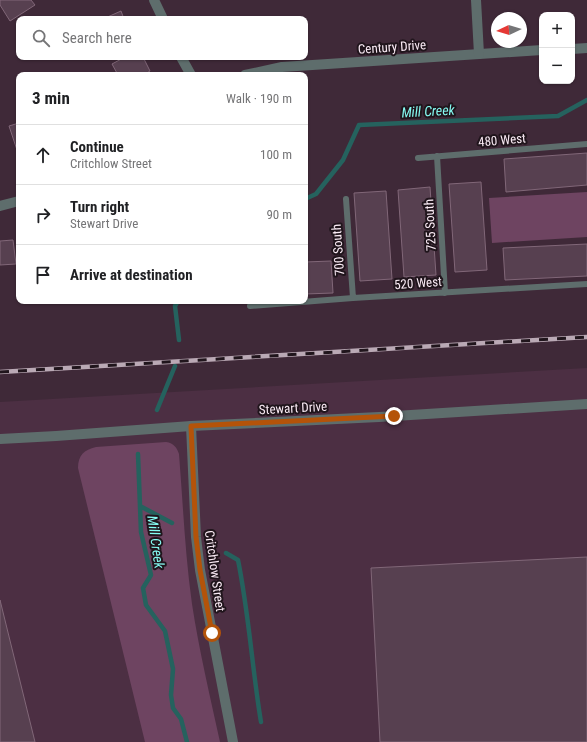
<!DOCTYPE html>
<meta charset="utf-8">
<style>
:root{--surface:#fff;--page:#f2f2f2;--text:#202124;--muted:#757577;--line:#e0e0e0}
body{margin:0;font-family:"Roboto Condensed",sans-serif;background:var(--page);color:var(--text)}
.controls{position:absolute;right:12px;top:12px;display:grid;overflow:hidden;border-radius:8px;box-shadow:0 1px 3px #0004}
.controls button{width:36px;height:36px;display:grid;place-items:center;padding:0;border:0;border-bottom:1px solid var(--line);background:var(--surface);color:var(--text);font:20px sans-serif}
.compass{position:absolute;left:491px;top:12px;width:36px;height:36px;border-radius:50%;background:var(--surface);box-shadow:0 1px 3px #0004;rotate:266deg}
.stop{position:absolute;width:12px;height:12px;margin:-9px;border:3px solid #b45309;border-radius:50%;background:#fff}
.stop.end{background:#b45309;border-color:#fff;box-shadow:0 1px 4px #0008}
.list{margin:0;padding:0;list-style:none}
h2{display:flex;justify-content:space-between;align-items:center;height:52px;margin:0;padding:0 16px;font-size:17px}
h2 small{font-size:13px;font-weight:400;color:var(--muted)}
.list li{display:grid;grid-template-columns:26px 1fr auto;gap:12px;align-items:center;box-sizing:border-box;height:60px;padding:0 16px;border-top:1px solid var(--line)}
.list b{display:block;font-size:15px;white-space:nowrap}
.list p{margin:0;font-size:13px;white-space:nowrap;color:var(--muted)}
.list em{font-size:13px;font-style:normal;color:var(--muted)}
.icon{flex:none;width:22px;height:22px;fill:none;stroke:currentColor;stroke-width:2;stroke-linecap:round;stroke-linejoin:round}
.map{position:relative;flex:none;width:587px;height:742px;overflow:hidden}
.search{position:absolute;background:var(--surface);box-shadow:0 1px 3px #0004;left:16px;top:16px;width:292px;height:44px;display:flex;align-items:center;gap:10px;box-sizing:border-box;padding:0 14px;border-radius:8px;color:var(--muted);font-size:15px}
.panel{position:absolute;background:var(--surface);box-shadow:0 1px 3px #0004;left:16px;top:72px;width:292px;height:232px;border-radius:8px}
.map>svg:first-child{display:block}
.built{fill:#4c2f43}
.green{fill:#6e4461}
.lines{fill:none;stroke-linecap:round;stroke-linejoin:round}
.stream{stroke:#25625e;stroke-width:4.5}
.building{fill:#574050;stroke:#816778}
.service{stroke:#5e6d6c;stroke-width:6}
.minor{stroke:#5e6d6c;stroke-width:10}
.tertiary{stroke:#5e6d6c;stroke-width:10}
.rail-casing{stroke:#baa9b5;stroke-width:4.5}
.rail{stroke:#20151c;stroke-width:3;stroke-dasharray:9;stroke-linecap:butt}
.route{stroke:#b45309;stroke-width:5}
.labels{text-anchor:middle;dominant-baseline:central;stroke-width:4;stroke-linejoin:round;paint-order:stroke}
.street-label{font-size:13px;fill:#faebf5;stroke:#20151c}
.water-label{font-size:14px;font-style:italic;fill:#86fbf3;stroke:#20151c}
</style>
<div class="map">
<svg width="587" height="742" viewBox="0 0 587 742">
<rect width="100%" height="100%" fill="#3f2938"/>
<path class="built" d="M587 368V742H0V402Z"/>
<path class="green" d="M587 192V237L492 243 489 198Z
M166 442C174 443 177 448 179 454 183 504 185 554 192 604 199 650 210 696 220 742H145L78 468C78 455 84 450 96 447Z"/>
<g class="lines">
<path class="stream" d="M305 199 316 194 343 160 359 125 558 116 587 100
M178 301 175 306 179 340
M157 410 175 366
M138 454 141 532 151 575 143 588 146 605 165 631 173 669 171 695 173 708 181 719 187 742
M140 506 172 523
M226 553 238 560C249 614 252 668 261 722"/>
</g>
<path class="building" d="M0 0H31L35 5 10 21 0 5Z
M121 11 124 19H103Z
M125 57H143L150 71 145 74 146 75H118L112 64Z
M19 123V149L17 150 9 126Z
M587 153V185L506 192 504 159Z
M481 182 487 270 455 272 449 184Z
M430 187 436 275 404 277 398 190Z
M386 191 392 279 360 281 354 193Z
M13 240 16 264 0 265V241Z
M587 244V276L505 280 503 248Z
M331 261 333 293 305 294V262Z
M587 557V742H380L371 568Z
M0 600 35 742H0Z"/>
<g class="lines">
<path class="service" d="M437 156 445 293
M418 158 587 144
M346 199 353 298
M250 306 353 298 587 284"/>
<path class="minor" d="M154 0 163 19
M572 49 587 48
M181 57 191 75
M245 75 282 67 542 50
M0 206 19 201
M191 426 196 537 200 570 233 742"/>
<path class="tertiary" d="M476 0 479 54
M0 439 56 436 191 426 379 417 587 404"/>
<defs>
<path id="rail" d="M0 372 587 337"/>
</defs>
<use href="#rail" class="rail-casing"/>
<use href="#rail" class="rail"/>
</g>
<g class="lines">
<path class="route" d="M212 633 200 570 196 537 191 426 394 416"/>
</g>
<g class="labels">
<g class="street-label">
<text transform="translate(392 47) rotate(-4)">Century Drive</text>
<text transform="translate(502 140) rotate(-5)">480 West</text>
<text transform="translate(430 225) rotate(-93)">725 South</text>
<text transform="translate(338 250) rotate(-94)">700 South</text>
<text transform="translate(418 283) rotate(-4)">520 West</text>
<text transform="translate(293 408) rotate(-3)">Stewart Drive</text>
<text transform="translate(215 571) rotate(82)">Critchlow Street</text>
</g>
<g class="water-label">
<text transform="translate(428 111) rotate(-3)">Mill Creek</text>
<text transform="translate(156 542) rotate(82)">Mill Creek</text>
</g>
</g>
</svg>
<div class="controls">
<button>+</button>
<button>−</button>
</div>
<svg class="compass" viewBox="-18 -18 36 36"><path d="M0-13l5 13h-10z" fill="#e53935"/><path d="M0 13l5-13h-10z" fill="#757577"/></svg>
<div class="stop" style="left:212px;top:633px"></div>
<div class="stop end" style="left:394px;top:416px"></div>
<div class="search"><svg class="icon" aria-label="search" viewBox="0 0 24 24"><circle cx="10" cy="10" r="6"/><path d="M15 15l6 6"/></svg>Search here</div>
<section class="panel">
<h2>3 min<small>Walk · 190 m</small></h2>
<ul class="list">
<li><svg class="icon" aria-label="ahead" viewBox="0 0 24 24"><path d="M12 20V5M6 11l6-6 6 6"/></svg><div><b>Continue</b><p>Critchlow Street</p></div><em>100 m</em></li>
<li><svg class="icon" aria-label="right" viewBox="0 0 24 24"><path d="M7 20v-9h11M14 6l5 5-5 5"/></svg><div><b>Turn right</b><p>Stewart Drive</p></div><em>90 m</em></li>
<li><svg class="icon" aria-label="arrive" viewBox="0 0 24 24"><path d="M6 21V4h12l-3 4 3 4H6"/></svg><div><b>Arrive at destination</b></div></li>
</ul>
</section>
</div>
